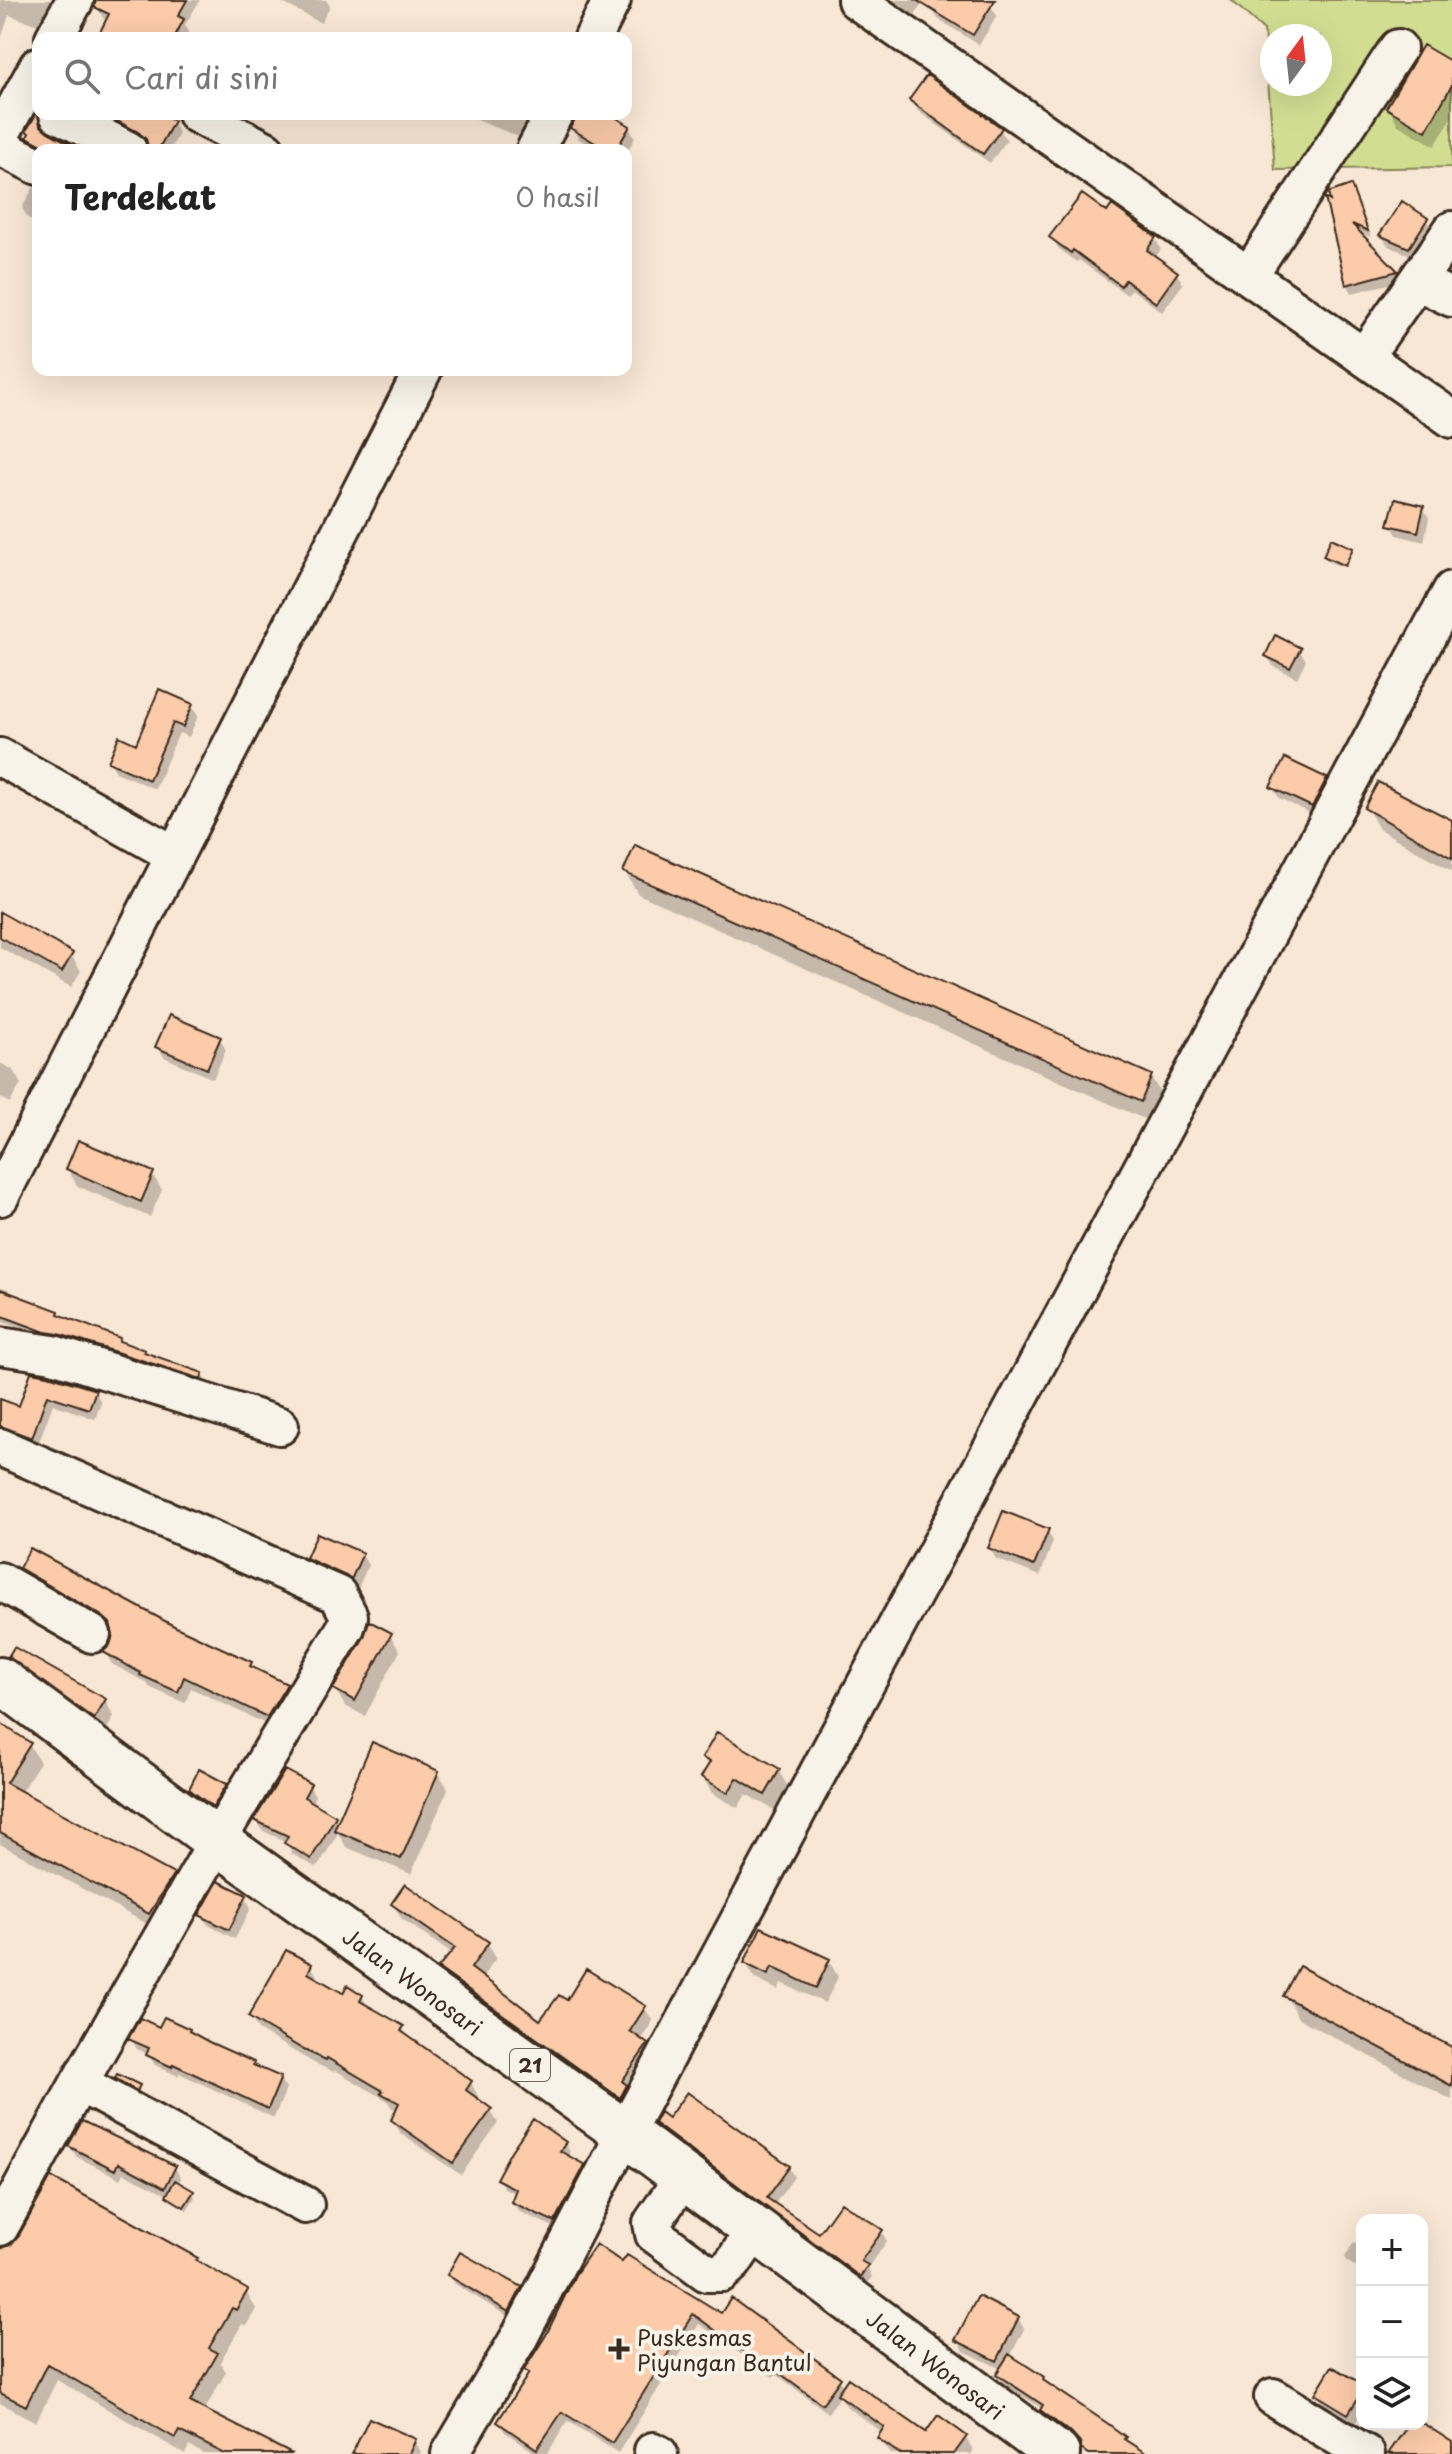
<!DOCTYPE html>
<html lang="id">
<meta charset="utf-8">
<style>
:root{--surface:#fff;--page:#f2f2f2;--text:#222;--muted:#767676;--line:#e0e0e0}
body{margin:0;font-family:"Playpen Sans",sans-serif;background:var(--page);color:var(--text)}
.controls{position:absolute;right:24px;bottom:24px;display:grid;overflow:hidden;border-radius:16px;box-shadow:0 8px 32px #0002}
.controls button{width:72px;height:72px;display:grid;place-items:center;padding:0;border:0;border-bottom:2px solid var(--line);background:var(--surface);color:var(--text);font:40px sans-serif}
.compass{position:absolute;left:1260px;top:24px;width:72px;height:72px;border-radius:50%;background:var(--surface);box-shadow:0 8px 32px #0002;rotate:15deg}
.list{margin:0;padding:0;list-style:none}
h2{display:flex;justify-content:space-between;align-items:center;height:104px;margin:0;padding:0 32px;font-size:34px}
h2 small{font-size:26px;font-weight:400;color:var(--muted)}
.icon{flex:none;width:44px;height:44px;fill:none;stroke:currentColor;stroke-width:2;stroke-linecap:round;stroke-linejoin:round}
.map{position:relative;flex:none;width:1452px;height:2454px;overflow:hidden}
.search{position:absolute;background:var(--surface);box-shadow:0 8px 32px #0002;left:32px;top:32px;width:600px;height:88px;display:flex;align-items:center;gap:20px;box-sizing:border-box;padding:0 28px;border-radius:16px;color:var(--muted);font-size:30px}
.panel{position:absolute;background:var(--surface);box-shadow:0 8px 32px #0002;left:32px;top:144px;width:600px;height:232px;border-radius:16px}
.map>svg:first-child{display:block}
.green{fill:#d1de92;stroke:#868458;stroke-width:2;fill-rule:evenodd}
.shadow{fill:#0003;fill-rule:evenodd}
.building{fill:#fbcbaa;stroke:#3b2a1e;stroke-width:2}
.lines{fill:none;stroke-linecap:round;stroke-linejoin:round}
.minor-casing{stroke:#3b2a1e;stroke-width:42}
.highway-casing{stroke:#3b2a1e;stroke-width:50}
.minor{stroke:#f7f3e8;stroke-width:36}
.highway{stroke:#f7f3e8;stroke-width:44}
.poi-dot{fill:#3b2a1e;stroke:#f7f3e8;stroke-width:3}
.labels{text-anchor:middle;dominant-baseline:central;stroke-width:8;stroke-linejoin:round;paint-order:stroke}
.shield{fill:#f7f3e8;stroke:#73665b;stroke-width:2}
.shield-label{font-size:20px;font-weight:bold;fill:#3b2a1e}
.street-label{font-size:22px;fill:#3b2a1e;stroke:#f7f3e8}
.poi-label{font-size:22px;fill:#3b2a1e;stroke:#f7f3e8;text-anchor:start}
</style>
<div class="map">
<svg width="1452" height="2454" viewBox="0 0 1452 2454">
<rect width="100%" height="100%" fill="#f8e7d5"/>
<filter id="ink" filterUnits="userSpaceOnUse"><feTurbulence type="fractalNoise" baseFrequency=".0125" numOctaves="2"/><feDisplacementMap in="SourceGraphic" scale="16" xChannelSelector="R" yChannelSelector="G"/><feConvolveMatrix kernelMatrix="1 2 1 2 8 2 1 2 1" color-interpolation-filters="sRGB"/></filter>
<g filter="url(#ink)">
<path class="green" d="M1231 0H1452V167L1275 170 1264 30ZM1272 36H1320V84H1272Z"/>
<path class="shadow" d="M0 0H49L53 8 47 28 9 15 2 36 0 35Z
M99 0H200L185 25 189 32 186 38H100L108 20 103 18 97 7Z
M277 0H326L330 6 321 23Z
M888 0H920L922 3 913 18Z
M937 0H982L991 6 997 16 979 45 938 19 932 8Z
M1452 64V117L1435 146 1398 125 1389 108Z
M912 100 1000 130 1007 140 990 163 918 111Z
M90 114H171L168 120 172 122 179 134 170 150H150L147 143Z
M464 114H531L521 138Z
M581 114H606L629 128 635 138 626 153V150H597L579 139 572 128Z
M38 115 44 132 78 150 36 148 29 137Z
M38 187V224L28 218 22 208 33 188Z
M1351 187 1371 237 1356 231 1396 272 1401 281 1352 293 1347 284 1333 205Z
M1181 201H1182L1197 215 1184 206Z
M1107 215 1155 238 1161 249 1155 258 1177 274 1183 284 1162 312 1131 289 1127 295 1079 260 1077 262 1058 248 1052 237Z
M1427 219 1433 230 1415 257 1388 246 1381 235Z
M1423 507 1429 518 1424 542 1397 535 1391 525Z
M1350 550 1342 567 1327 561 1325 556Z
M1299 650 1306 660 1297 678 1273 666 1267 656Z
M191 705 198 716 189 737 179 733 155 789 116 772 110 762 137 746Z
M1326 780 1332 790 1318 817 1279 798 1273 787Z
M1367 808 1452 823V871L1379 829Z
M625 872 1151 1077 1164 1099 1153 1123 638 894Z
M0 914 71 955 81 971 71 987 0 947Z
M220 1039 226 1050 213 1079 164 1057 158 1047Z
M0 1063 12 1069 21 1084 10 1103 0 1097Z
M68 1169 152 1174 162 1190 150 1217 77 1186Z
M0 1287 8 1289 11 1296 57 1313 60 1317 118 1340 121 1344 145 1355 202 1375 207 1384 206 1386 51 1339 0 1321Z
M32 1374 95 1391 101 1402 95 1419 53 1404 37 1447 0 1438V1402L20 1408Z
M1047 1531 1053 1541 1040 1576 996 1559 990 1548Z
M362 1554 368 1565 358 1589 315 1569 309 1558Z
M22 1568 175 1628 250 1663 254 1671 286 1686 292 1697 274 1728 191 1688 185 1703 149 1687 147 1683 112 1664 105 1652 111 1646 115 1635 111 1628 29 1580Z
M390 1635 400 1651 365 1716 345 1706 335 1689 366 1638Z
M11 1657 105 1700 114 1717 104 1734 20 1674Z
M0 1726 29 1744 40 1762 20 1793 172 1876 183 1893 160 1931 0 1844ZM167 1882H172L159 1905 155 1903Z
M704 1758 778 1770 788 1787 774 1810 746 1794 738 1808 712 1793 703 1777 709 1766Z
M438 1772 448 1789 411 1874 346 1847 338 1833 317 1868 292 1854 287 1842 263 1831 256 1820 309 1785 315 1796 311 1804 335 1817 339 1824Z
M226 1785 232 1796 219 1816 197 1800 191 1789Z
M245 1897 251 1908 235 1939 208 1925 202 1915Z
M393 1904 487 1943 496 1958 482 1978 541 2023 568 2003 644 2007 653 2021 641 2041 646 2045 654 2059 628 2111 448 1983 440 1968 452 1954 401 1918Z
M829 1961 838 1977 825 2003 781 1983 778 1990 755 1979 746 1963Z
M311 1966 319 1979 343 1996H362L369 2009 402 2027 410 2040 471 2083 478 2096 475 2100 490 2110 498 2123 461 2175 401 2134 393 2120 398 2110 391 2107 388 2101 335 2070 334 2072 314 2063 258 2030 251 2017Z
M1286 1996 1452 2050V2100L1298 2018Z
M160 2029 253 2064 256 2069 280 2079 286 2089 274 2118 179 2073 178 2076 155 2065 148 2054 137 2049 131 2039Z
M117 2078 139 2087 140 2094 120 2083Z
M656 2123 789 2168 794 2177 774 2205 820 2236 881 2231 887 2241 868 2269 872 2277 866 2285 662 2133Z
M565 2143 570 2152 566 2157 583 2167 588 2176 560 2230 518 2211 513 2202 516 2194 504 2188 499 2179Z
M70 2146 175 2168 181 2178 178 2184 192 2192 195 2197 187 2210 171 2201 168 2195 124 2173 121 2179 77 2157Z
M1354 2242 1362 2247V2271L1348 2262 1345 2257Z
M0 2253 196 2260 199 2264 246 2292 256 2309 246 2326 242 2324 220 2362 226 2372 204 2411 282 2454H204L189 2446 185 2454 57 2380 36 2422 0 2403Z
M623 2264 839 2380 844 2388 926 2435 966 2438 973 2450 972 2454H891L879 2438 883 2433 847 2407 840 2396 828 2413 776 2374 773 2377 699 2324 618 2453 568 2421 547 2454H537L505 2432 499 2422 530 2375 527 2370Z
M450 2275 520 2288 525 2297 514 2320 455 2284Z
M1018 2318 1024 2329 1010 2357 1043 2379 1046 2384 1124 2438 1127 2443 1143 2454H1086L1080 2445 1048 2420 1043 2409 1004 2384 998 2374 1001 2369 964 2351 958 2340Z
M1362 2387V2411L1355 2424 1323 2405 1317 2394Z
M415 2441 421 2452 420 2454H360Z"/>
<path class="building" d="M96 0H187L178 16 184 19 174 38H97L109 14 94 7Z
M916 0H995L973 35Z
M1423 45 1452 62V85L1426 131 1386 108Z
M927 75 1002 128 983 154 909 100Z
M38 111 40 125 48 132 82 150H51L27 137 29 133 26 131Z
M104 114H161L174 121 158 150H149L146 139 138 132Z
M578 114H610L630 126 616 150H607L570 128Z
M1351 185 1368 231 1352 224 1398 271 1346 285 1325 198 1330 201 1328 193Z
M1082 194 1107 212 1112 205 1156 237 1147 250 1178 272 1156 303 1125 280 1121 286 1073 250 1071 253 1049 237Z
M1402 201 1428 218 1409 248 1379 235Z
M1395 499 1424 506 1418 532 1388 525Z
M1331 538 1353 548 1345 566 1323 556Z
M1275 635 1301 648 1290 668 1265 656Z
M159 689 193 704 183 727 173 723 149 780 108 762 119 736 136 744Z
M1285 758 1327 778 1312 807 1270 787Z
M1378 782 1452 820V858L1364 808Z
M635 845 1152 1075 1141 1102 623 872Z
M0 912 73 953 62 972 0 937Z
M169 1015 221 1037 207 1069 155 1047Z
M78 1140 154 1172 141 1202 66 1169Z
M0 1289 59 1311 58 1314 120 1338 119 1341 145 1350 144 1352 203 1373 201 1379 59 1334 45 1332 5 1317 0 1314Z
M31 1372 48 1375 96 1390 89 1409 47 1395 32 1438 0 1426V1399L19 1406Z
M1003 1511 1049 1529 1034 1566 988 1548Z
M317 1533 363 1553 351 1580 346 1576 306 1558Z
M30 1548 176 1627 252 1662 250 1666 287 1684 267 1717 184 1677 178 1692 140 1675 141 1673 103 1652 110 1645 113 1635 110 1623 102 1616 19 1568Z
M369 1621 392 1633 355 1701 333 1689 364 1637Z
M14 1647 106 1699 94 1719 8 1657Z
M0 1723 31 1743 6 1783 174 1874 149 1914 0 1833Z
M717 1732 780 1769 765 1795 737 1778 728 1793 701 1777 710 1762 702 1758Z
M372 1742 439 1771 401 1859 334 1830Z
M199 1769 227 1784 213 1807 189 1789Z
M285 1770 311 1784 304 1797 336 1816 311 1859 284 1843 288 1836 254 1820Z
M218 1881 247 1895 229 1930 199 1915Z
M405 1884 489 1942 471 1968 540 2020 559 1995 567 2000 586 1969 646 2006 630 2031 648 2044 622 2081 627 2085 620 2098 438 1968 455 1948 391 1904Z
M761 1927 830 1959 816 1988 772 1967 768 1975 744 1963Z
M286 1950 312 1964 308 1973 343 1993 347 1985 363 1995 360 2001 404 2026 401 2031 472 2081 466 2090 492 2109 453 2163 391 2120 399 2103 381 2093 383 2091 327 2058 326 2060 304 2050 248 2017Z
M1299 1966 1452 2047V2086L1283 1996Z
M164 2017 190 2029 189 2031 209 2042 254 2062 253 2065 281 2077 268 2109 173 2064 172 2067 146 2055 149 2048 128 2039 140 2018 159 2027Z
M117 2074 140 2085 137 2091 115 2078Z
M687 2092 790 2166 767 2198 819 2233 841 2202 883 2230 861 2261 868 2265 860 2277 654 2123 660 2112 668 2118Z
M533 2119 566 2142 560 2151 585 2165 555 2222 511 2202 516 2189 496 2179 511 2151Z
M82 2121 176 2166 165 2188 118 2163 115 2170 68 2146Z
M51 2177 198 2258 196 2260 248 2290 236 2310 232 2308 209 2348 218 2353 190 2402 292 2454H225L179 2431 175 2438 47 2364 26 2406 0 2393V2249L12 2244 18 2237Z
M175 2180 194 2191 184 2207 166 2196Z
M596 2244 622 2262 627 2255 721 2313 731 2298 841 2378 822 2404 769 2365 766 2368 693 2314 612 2443 562 2412 537 2449 497 2422 529 2373 524 2370 546 2335 575 2275Z
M460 2252 522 2287 509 2312 447 2275Z
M978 2296 1019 2317 997 2361 955 2340Z
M1009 2354 1044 2377 1043 2380 1107 2423 1126 2437 1124 2439 1147 2454H1088L1081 2449 1080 2443 1072 2434 1040 2410 1043 2405 996 2374Z
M1332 2366 1362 2384V2392L1348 2414 1315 2394Z
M848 2378 926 2432 938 2415 967 2436 954 2454H900L877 2438 884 2427 837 2394Z
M369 2418 416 2439 409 2454H352Z
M1409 2424H1424L1452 2442V2454H1388Z"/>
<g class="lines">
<defs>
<path id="minor" d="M856 0 1452 419
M54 38 75 0
M593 38 612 0
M58 114 128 150
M196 114 266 150
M0 136 38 66
M0 147 38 166
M535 150 554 114
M1249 275 1398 48
M1417 281 1452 298
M1364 357 1452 230
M0 757 175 855
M0 1197 423 370
M0 1346 53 1354 280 1426
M0 1447 338 1595 349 1616 346 1627 217 1841 79 2083 0 2227
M0 1581 92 1634
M79 2083 305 2205
M684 2176 652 2223 654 2234 707 2273H722L733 2263 755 2230
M1273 2397 1366 2454
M653 2451 659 2454
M450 2454 520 2336 625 2133 1452 590"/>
<path id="highway" d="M0 1680 217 1841 625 2133 1057 2454"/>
</defs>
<use href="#minor" class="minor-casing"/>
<use href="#highway" class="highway-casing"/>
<use href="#minor" class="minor"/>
<use href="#highway" class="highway"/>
</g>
</g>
<path class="poi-dot" d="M615 2337h8v8h8v8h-8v8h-8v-8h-8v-8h8z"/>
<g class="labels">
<rect class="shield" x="510" y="2049" width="40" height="32" rx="6"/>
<g class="shield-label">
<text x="530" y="2065">21</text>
</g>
<g class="street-label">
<text transform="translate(413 1981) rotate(36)">Jalan Wonosari</text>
<text transform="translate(936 2364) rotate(37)">Jalan Wonosari</text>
</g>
<g class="poi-label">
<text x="637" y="2336">Puskesmas<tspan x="637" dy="25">Piyungan Bantul</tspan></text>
</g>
</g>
</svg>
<div class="controls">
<button>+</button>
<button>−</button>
<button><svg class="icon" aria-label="layers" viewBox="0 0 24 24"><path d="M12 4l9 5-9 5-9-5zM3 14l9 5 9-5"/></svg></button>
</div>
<svg class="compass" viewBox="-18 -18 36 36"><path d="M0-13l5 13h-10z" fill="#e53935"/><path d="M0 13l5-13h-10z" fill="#767676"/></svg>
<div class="search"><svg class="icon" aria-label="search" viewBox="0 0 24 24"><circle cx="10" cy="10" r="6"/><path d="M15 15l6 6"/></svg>Cari di sini</div>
<section class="panel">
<h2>Terdekat<small>0 hasil</small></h2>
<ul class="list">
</ul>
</section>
</div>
